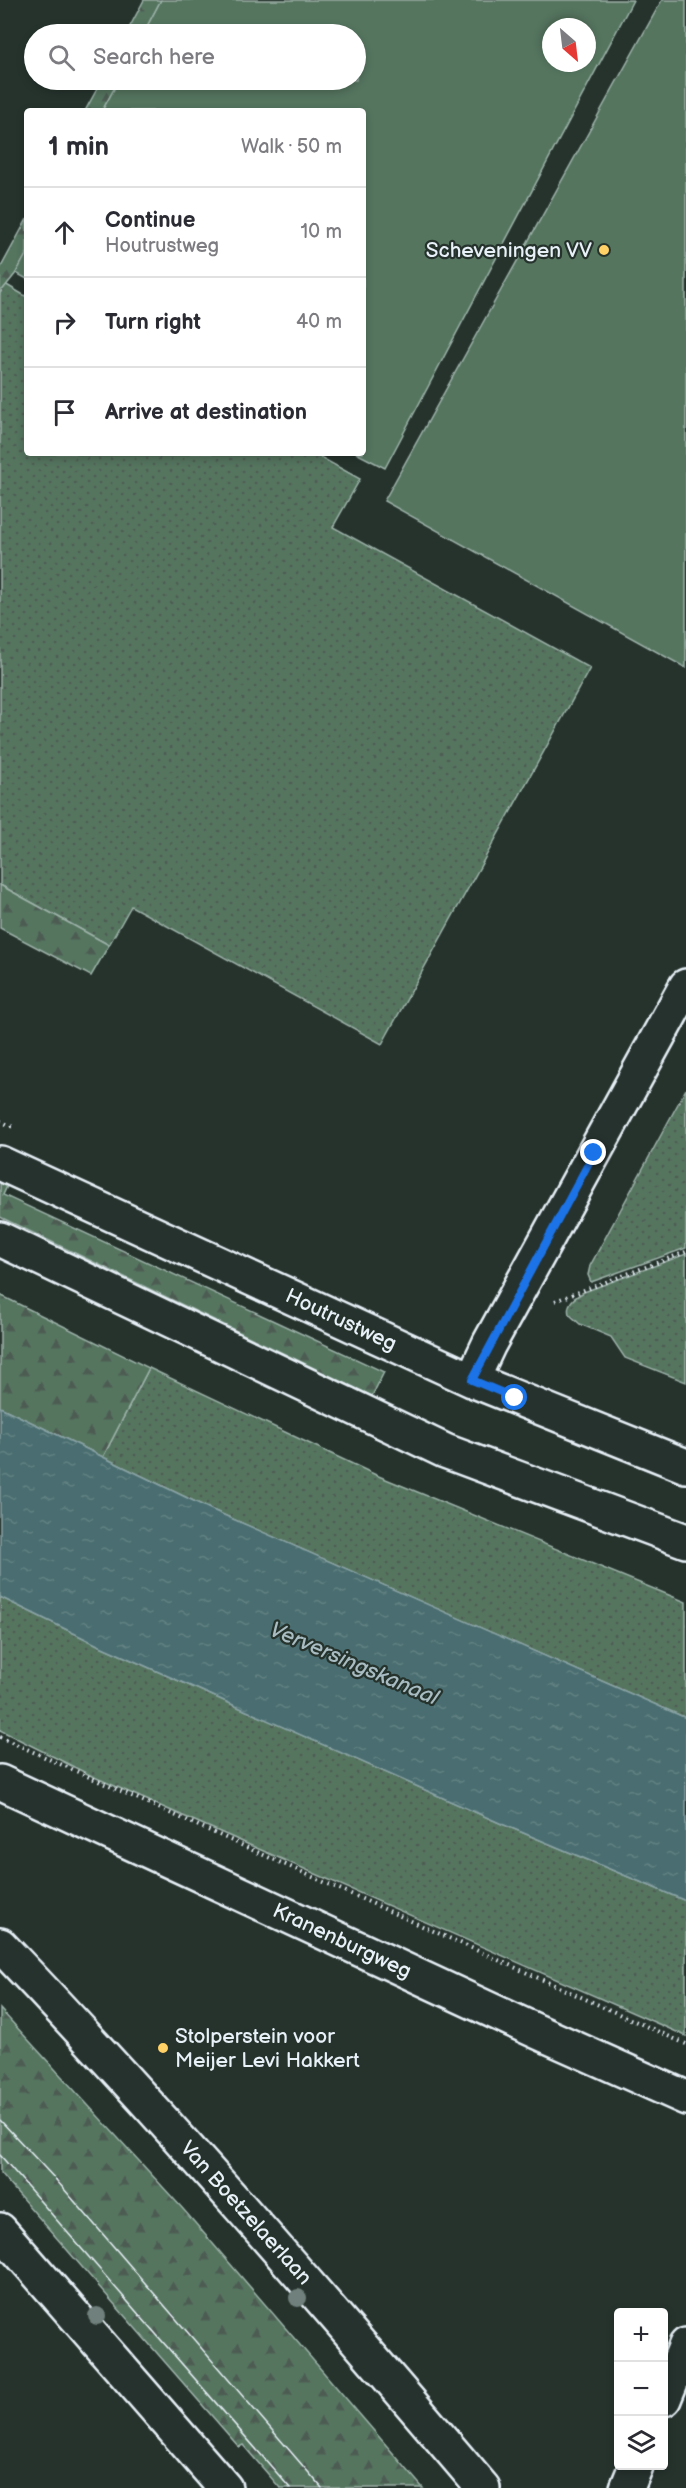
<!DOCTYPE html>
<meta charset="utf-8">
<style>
:root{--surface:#fff;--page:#f7f7f7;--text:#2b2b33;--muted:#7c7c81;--line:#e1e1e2}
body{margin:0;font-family:"Balsamiq Sans",sans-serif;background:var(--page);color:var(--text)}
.controls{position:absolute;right:18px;bottom:18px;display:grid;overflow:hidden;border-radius:6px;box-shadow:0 3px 9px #0003}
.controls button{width:54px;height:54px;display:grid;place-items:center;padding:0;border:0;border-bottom:2px solid var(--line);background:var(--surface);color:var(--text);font:30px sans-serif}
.compass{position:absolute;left:542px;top:18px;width:54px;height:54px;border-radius:50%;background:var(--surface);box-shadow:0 3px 9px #0003;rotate:152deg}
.stop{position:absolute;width:18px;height:18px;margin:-14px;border:4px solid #1a73e8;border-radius:50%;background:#fff}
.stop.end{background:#1a73e8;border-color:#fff;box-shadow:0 2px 6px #0008}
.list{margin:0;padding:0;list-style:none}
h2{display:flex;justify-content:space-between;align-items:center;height:78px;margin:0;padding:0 24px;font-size:26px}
h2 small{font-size:20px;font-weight:400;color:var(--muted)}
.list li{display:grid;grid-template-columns:39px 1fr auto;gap:18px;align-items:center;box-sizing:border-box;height:90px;padding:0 24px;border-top:2px solid var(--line)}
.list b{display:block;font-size:22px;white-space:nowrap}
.list p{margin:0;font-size:20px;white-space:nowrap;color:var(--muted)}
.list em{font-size:20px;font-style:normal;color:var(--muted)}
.icon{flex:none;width:33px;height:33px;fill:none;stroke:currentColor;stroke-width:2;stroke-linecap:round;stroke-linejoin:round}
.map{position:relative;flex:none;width:686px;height:2488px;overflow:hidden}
.search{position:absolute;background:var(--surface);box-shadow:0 3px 9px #0003;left:24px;top:24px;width:342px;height:66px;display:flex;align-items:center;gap:15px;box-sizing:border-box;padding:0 21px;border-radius:33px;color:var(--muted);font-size:22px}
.panel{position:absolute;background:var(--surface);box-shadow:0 3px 9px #0003;left:24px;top:108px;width:342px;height:348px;border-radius:6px}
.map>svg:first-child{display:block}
.grass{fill:url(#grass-dots);stroke:#9eb3ab;stroke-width:1.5}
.forest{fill:url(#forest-firs);stroke:#9eb3ab;stroke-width:1.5}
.pitch{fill:#55755e;stroke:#9eb3ab;stroke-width:1.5;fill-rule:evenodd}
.water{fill:url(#water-ripples);stroke:#89a2a6;stroke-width:1.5}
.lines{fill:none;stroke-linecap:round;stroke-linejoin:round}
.street-casing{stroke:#e8f1f8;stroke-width:38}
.secondary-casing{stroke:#e8f1f8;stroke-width:38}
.path{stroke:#e8f1f8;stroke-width:4;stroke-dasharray:1.5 4.5;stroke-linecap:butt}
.street{stroke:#26332d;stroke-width:33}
.secondary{stroke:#26332d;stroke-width:33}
.tram{stroke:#e8f1f8;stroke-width:1.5}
.tree{fill:#70807b}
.route{stroke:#1a73e8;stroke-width:8}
.poi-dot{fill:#ffd166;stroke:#26332d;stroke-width:2}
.labels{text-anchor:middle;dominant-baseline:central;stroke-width:4.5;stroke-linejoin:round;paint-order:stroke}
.poi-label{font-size:21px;fill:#e8f1f8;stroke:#26332d;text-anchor:end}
.street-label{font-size:21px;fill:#e8f1f8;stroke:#26332d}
.water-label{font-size:22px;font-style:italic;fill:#a8bcc1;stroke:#26332d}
</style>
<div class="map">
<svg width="686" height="2488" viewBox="0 0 686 2488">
<defs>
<pattern id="grass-dots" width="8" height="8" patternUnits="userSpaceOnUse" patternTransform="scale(1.5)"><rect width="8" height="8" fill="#55755e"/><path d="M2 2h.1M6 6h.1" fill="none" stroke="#4d5c53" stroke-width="1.8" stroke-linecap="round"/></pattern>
<pattern id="forest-firs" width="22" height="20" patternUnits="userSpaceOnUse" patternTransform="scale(1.5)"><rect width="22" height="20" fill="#55755e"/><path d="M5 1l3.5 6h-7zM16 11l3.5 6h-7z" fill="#4d5c53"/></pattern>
<pattern id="water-ripples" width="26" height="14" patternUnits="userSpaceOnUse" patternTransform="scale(1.5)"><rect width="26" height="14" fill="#496d6f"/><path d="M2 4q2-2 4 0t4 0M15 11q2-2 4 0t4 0" fill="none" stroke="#638284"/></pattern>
</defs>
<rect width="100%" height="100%" fill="#26332d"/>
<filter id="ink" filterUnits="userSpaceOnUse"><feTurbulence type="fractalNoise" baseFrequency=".0167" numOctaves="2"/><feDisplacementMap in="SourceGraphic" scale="12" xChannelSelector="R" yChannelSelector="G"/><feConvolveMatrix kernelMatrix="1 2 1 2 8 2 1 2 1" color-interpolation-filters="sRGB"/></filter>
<g filter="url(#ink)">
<path class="grass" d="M5 284 27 297V453H313L360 479 333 527 590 668 382 1044 131 906 109 945 0 885V293Z
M686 1089V1248L591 1282 588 1275 590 1266Z
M686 1254V1382L625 1358 611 1337 580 1324 569 1314C566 1303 575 1297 584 1292Z
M149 1368 376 1475 686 1602V1718L210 1509 103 1457Z
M0 1597 98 1645 502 1824 686 1901V2036L92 1776 0 1730Z"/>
<path class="forest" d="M144 0H161L143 34H126Z
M102 80H119L102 111H85Z
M27 219V253L16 273 0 293V269Z
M0 885 109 945 91 976 0 928Z
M0 1180 8 1184 3 1195 384 1372 372 1396 0 1217Z
M0 1295 149 1368 103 1457 0 1407Z
M0 2009 183 2209 423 2488H280L243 2445 239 2447 0 2173Z"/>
<path class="pitch" d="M161 0H633L385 468 356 453H363V111H102L119 80H356V34H143ZM551 27H587V63H551Z
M662 0H686V668L384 501Z
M27 253V279L16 273Z"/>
<path class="water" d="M0 1407 210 1509 686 1718V1901L502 1824 98 1645 0 1597Z"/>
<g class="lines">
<defs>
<path id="street" d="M0 1163 472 1380 686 1466
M472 1380 489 1344 686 986
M0 1782 536 2031 686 2098
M0 1945C167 2120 326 2303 483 2488
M0 2230 225 2488
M664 2399 686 2345
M627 2488 636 2466"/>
<path id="secondary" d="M0 1239 445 1451 686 1541"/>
</defs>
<use href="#street" class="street-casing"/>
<use href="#secondary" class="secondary-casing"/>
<path class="path" d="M0 1121 13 1127
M555 1301 686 1252
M0 1737 686 2044"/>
<use href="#street" class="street"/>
<use href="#secondary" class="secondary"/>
<path class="tram" d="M0 2120 57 2181 322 2488
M0 2155 290 2488"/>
</g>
<g class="tree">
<circle cx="298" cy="2298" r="9"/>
<circle cx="97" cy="2316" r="9"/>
</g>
</g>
<g class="lines" filter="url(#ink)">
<path class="route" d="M515 1398 472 1380 594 1153"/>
</g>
<g class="poi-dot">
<circle cx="604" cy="250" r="6"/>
<circle cx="163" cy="2048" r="6"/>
</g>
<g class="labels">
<g class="poi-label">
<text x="592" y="250">Scheveningen VV</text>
<text x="175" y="2036" text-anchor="start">Stolperstein voor<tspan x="175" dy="24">Meijer Levi Hakkert</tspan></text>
</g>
<g class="street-label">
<text transform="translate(341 1320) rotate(25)">Houtrustweg</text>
<text transform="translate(342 1941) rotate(25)">Kranenburgweg</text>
<text transform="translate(246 2213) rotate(48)">Van Boetzelaerlaan</text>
</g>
<g class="water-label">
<text transform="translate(354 1664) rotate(23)">Verversingskanaal</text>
</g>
</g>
</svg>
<div class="controls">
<button>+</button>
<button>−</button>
<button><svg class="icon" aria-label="layers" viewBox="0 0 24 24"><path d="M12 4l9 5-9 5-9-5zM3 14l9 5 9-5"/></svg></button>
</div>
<svg class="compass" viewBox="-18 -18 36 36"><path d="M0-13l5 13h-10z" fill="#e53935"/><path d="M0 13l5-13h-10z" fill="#7c7c81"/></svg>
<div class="stop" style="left:515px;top:1398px"></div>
<div class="stop end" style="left:594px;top:1153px"></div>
<div class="search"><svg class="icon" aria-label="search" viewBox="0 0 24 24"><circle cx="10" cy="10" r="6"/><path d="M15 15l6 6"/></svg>Search here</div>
<section class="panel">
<h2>1 min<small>Walk · 50 m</small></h2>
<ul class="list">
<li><svg class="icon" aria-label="ahead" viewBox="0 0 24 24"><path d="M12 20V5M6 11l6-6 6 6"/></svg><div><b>Continue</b><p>Houtrustweg</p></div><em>10 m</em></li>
<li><svg class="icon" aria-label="right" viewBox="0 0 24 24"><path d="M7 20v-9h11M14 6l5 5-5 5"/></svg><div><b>Turn right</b></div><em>40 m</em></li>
<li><svg class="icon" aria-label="arrive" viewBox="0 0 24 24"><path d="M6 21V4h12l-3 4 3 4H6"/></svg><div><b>Arrive at destination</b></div></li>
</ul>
</section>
</div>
